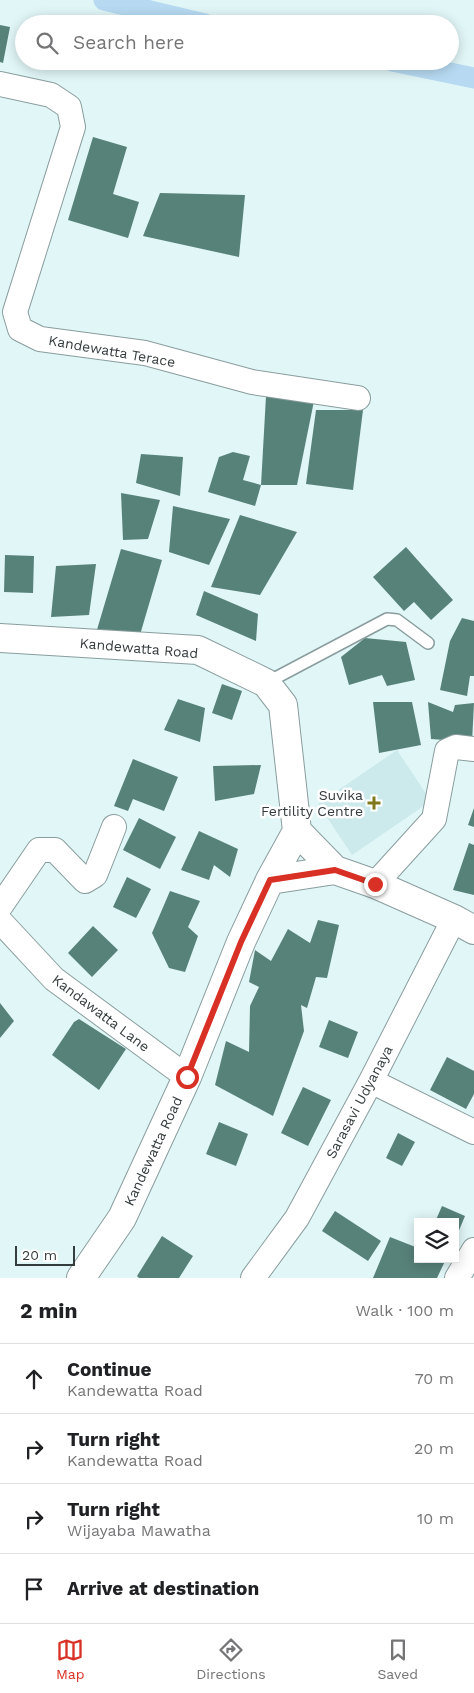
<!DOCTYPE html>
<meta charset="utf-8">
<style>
:root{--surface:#fff;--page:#f2f2f2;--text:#202124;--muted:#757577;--line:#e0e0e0;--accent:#d93025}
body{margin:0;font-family:"Work Sans",sans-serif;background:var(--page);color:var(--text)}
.controls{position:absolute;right:15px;bottom:15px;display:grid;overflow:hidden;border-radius:0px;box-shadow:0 2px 12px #0003}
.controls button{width:45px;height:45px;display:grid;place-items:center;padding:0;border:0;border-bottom:1px solid var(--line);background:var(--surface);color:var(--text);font:25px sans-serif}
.scale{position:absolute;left:15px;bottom:12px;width:60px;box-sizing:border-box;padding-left:5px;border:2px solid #343c3d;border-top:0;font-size:14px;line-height:18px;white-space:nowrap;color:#343c3d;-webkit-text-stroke:4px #fff;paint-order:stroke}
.stop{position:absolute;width:15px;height:15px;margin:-11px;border:4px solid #d93025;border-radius:50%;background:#fff}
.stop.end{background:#d93025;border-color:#fff;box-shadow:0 1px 5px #0008}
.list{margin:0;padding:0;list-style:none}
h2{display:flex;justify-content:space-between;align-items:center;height:65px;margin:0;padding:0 20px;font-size:21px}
h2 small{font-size:16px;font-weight:400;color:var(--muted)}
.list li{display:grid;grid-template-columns:32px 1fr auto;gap:15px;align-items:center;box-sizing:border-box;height:70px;padding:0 20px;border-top:1px solid var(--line)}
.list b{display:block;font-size:19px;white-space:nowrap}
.list p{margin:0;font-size:16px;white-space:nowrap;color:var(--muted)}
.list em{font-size:16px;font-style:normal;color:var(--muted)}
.icon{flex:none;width:28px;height:28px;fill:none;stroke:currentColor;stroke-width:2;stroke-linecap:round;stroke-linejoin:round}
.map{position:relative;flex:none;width:474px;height:1278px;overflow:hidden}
.search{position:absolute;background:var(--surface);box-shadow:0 2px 12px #0003;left:15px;right:15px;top:15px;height:55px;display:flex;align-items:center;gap:12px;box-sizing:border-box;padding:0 18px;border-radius:28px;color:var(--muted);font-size:19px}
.sheet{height:345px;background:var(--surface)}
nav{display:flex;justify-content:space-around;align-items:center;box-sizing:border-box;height:70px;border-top:1px solid var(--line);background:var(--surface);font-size:14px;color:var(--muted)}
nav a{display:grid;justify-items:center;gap:2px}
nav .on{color:var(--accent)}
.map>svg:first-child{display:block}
.built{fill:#cceaec}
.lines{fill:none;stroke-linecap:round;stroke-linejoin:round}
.canal{stroke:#b7daf2;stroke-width:21}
.building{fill:#57827a}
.service-casing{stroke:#8a9d9e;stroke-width:14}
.minor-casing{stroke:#8a9d9e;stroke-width:26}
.tertiary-casing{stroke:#8a9d9e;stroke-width:30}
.service{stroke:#fff;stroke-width:11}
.minor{stroke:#fff;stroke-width:24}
.tertiary{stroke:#fff;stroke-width:28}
.route{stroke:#d93025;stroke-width:6}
.poi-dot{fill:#7f781d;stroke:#fff;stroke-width:2}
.labels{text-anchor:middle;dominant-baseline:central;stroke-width:5;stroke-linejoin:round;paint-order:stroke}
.street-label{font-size:14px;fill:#343c3d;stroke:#fff}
.poi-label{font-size:14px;fill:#343c3d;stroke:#fff;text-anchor:end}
</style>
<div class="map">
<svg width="474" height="1278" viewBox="0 0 474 1278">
<rect width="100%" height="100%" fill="#e1f6f7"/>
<path class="built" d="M397 750 431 801 352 855 318 804Z"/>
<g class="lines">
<path class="canal" d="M104 0 205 24
M392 61 474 78"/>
</g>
<path class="building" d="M0 25 10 27 3 63 0 62Z
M93 137 127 147 113 194 139 202 128 238 68 220Z
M160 193 245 195 239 257 143 236Z
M266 396 314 401 297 485H261Z
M316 410H363L353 490 306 484Z
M233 452 250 456 243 480 261 485 255 506 208 492 219 457Z
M141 454 183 457 180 496 136 483Z
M121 493 160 500 148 539 123 540Z
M173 506 230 519 209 565 169 552Z
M240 515 297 532 260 595 211 587Z
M406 547 453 600 431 620 414 602 404 611 373 577Z
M121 549 162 560 137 645 96 633Z
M5 555 34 556 33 593 4 592Z
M96 564 89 615 51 617 56 566Z
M204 591 258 614 256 641 196 615Z
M462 618 474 621V676H470L467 696 440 690 450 641Z
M365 638 406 642 415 680 387 686 382 675 349 685 341 657Z
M222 684 242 691 232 720 212 713Z
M178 699 205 708 200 742 164 730Z
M373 702H412L421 745 379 753Z
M428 702 453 712 455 705 474 703 472 742 431 739Z
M133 759 178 777 164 811 133 799 128 811 114 806Z
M261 765 254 794 215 801 213 766Z
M474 808V827L468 825Z
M139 818 176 837 160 869 123 850Z
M199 831 238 849 230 877 214 865 209 880 181 870Z
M469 843 474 845V895L453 890Z
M127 877 151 889 136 918 113 907Z
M170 891 200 901 188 927 198 936 185 972 169 968 152 933Z
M318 920 339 925 327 978 316 977 307 1008 301 1005 304 1031 273 1116 215 1085 226 1041 249 1052 250 1006 259 987 249 982 255 950 271 961 288 929 310 943Z
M93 926 118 950 92 977 68 953Z
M0 1003 14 1021 0 1038Z
M79 1019 126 1049 99 1090 52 1055 74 1022Z
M329 1020 358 1032 348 1058 319 1047Z
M447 1057 474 1071V1094L466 1109 430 1090Z
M303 1087 331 1100 308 1146 281 1133Z
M219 1122 248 1134 236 1166 206 1154Z
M398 1133 415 1142 402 1166 386 1158Z
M442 1206 465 1216 455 1240V1222H435Z
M335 1211 381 1241 368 1261 322 1231Z
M162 1236 193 1256 179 1278H139L137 1276Z
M390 1237 418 1248V1259H446L437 1278H373Z"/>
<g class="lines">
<defs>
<path id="service" d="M266 683 387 619 397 620 428 643"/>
<path id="minor" d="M0 84 51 95 69 107 73 127 15 312 20 329 40 339 145 353 252 382 358 398
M375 884 434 819 447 751 456 747 474 749
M0 907 39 850H55L85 881 95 875 114 827
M0 921 54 979 187 1077
M371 1081 474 1132
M253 1278 297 1218 371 1081 454 919
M457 1278 474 1250"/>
<path id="tertiary" d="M0 638 198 650 266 683 283 705 297 831 270 880 241 942 187 1077 122 1218 81 1278
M297 831 335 870 375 884 454 919 474 930
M270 880 335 870"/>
</defs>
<use href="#service" class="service-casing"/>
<use href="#minor" class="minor-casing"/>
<use href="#tertiary" class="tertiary-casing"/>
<use href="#service" class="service"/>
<use href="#minor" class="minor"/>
<use href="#tertiary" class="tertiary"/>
</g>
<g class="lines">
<path class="route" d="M187 1077 241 942 270 880 335 870 375 884"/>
</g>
<path class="poi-dot" d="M371.5 795.5h5v5h5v5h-5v5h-5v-5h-5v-5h5z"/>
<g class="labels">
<g class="street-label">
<text transform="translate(112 351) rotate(10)">Kandewatta Terace</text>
<text transform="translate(139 648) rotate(5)">Kandewatta Road</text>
<text transform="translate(101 1013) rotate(37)">Kandawatta Lane</text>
<text transform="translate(359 1102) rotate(-62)">Sarasavi Udyanaya</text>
<text transform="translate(153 1151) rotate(-65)">Kandewatta Road</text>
</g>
<g class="poi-label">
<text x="363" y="795">Suvika<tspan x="363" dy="16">Fertility Centre</tspan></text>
</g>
</g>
</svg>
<div class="controls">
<button><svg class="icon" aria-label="layers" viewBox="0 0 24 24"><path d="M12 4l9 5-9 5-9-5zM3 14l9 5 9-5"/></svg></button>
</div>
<div class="scale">20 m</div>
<div class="stop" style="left:187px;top:1077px"></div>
<div class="stop end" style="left:375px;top:884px"></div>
<div class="search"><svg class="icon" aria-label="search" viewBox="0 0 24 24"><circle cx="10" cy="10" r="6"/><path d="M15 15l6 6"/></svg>Search here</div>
</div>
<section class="sheet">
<h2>2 min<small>Walk · 100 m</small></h2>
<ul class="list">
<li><svg class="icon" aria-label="ahead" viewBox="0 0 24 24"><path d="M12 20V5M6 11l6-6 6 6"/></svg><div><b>Continue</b><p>Kandewatta Road</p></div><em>70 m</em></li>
<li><svg class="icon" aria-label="right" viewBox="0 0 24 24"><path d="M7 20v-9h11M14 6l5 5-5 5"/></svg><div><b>Turn right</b><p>Kandewatta Road</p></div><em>20 m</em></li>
<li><svg class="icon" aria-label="right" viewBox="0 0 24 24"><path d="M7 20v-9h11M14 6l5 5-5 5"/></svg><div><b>Turn right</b><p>Wijayaba Mawatha</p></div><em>10 m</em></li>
<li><svg class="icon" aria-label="arrive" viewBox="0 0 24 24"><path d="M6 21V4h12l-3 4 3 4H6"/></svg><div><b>Arrive at destination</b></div></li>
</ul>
</section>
<nav>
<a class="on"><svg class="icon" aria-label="map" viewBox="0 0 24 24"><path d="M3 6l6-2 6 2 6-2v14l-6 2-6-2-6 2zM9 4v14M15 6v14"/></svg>Map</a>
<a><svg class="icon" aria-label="directions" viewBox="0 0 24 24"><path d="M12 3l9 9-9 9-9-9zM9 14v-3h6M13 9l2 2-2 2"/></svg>Directions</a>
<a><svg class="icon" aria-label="saved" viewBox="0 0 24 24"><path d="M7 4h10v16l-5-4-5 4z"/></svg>Saved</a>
</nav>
